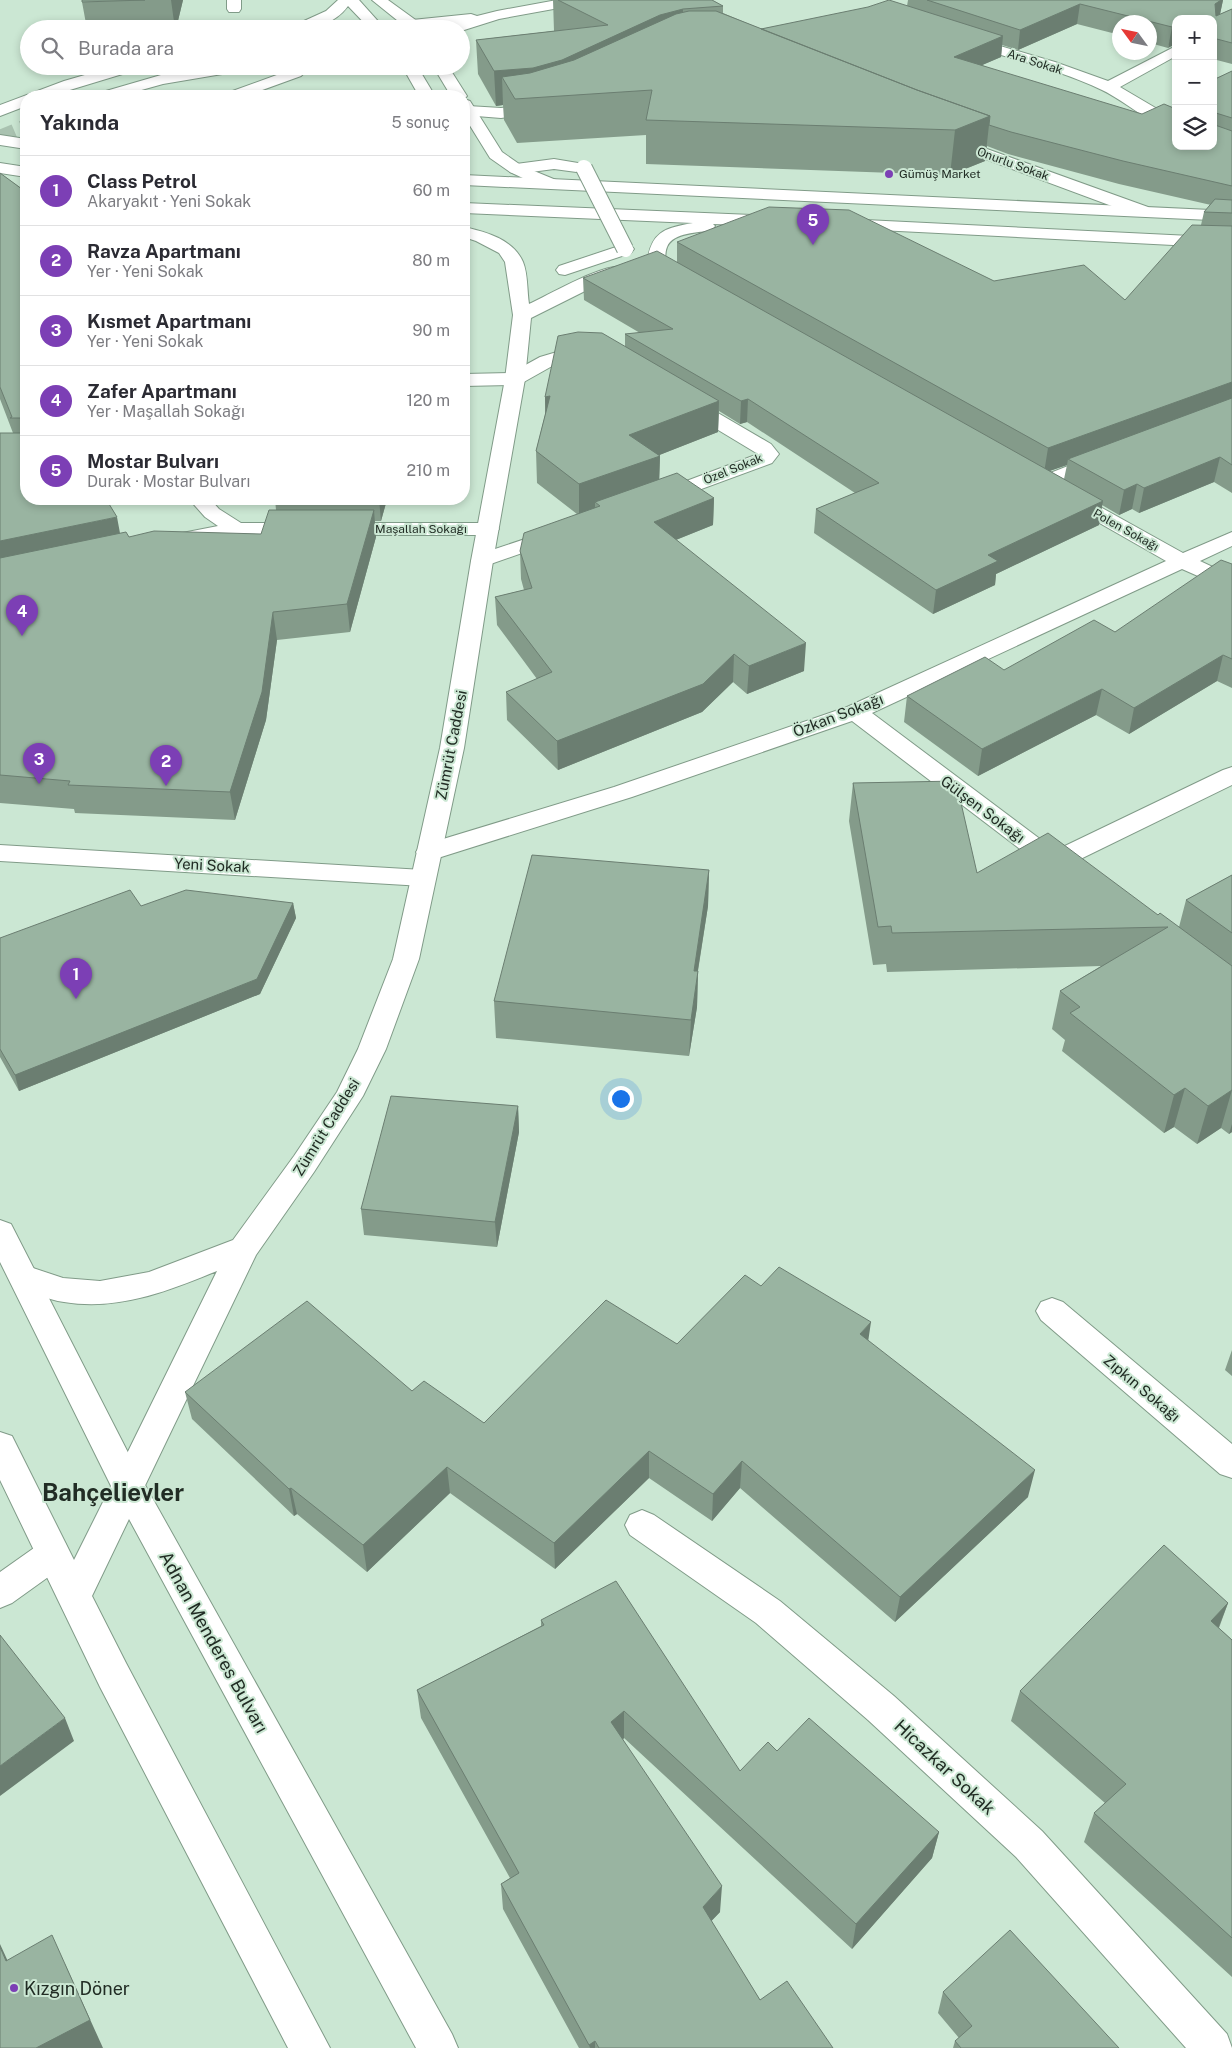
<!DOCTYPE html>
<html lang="tr">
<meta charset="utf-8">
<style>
:root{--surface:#fff;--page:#f7f7f7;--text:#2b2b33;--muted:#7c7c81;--line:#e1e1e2;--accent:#7c3fb5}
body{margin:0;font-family:"Public Sans",sans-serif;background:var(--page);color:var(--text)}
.controls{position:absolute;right:15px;top:15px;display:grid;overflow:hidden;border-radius:10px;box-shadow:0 2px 8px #0003}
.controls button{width:45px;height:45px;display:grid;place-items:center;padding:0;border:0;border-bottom:1px solid var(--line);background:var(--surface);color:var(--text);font:25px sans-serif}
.compass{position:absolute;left:1112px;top:15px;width:45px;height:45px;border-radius:50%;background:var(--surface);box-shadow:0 2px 8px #0003;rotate:303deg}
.you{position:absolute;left:620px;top:1098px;width:18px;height:18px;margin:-12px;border:4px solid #fff;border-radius:50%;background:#1a73e8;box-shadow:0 0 0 8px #1a73e833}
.badge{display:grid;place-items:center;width:32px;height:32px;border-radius:50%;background:var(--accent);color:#fff;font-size:16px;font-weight:700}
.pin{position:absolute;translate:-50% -41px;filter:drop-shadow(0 1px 2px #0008)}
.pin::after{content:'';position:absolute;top:26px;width:18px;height:15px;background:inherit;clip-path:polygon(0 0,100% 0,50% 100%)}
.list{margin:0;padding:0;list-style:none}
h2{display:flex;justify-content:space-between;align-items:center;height:65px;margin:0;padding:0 20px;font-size:21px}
h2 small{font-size:16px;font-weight:400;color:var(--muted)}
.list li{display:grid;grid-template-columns:32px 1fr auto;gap:15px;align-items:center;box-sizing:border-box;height:70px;padding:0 20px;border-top:1px solid var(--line)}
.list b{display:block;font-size:19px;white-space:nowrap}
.list p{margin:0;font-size:16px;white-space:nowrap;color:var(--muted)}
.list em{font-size:16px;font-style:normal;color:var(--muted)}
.icon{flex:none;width:28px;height:28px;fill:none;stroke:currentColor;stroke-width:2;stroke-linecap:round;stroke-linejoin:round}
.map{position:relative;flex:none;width:1232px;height:2048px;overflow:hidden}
.search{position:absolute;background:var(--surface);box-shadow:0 2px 8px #0003;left:20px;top:20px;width:450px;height:55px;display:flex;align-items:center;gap:12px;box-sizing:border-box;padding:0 18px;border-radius:28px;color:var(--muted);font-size:19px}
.panel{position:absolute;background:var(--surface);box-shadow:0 2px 8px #0003;left:20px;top:90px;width:450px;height:415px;border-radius:20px}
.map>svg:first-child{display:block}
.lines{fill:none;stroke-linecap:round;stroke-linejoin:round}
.secondary-tunnel{stroke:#a9c2b0;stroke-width:16;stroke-dasharray:16 8;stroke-linecap:butt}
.lane-casing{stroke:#809b88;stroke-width:2}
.street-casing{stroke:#809b88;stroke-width:2}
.secondary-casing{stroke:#809b88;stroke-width:2}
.primary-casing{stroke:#809b88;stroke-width:2}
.lane{fill:#fff;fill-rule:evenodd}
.street{fill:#fff;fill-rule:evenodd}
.secondary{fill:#fff;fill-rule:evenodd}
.primary{fill:#fff;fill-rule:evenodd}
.street-bridge-casing{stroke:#809b88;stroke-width:18;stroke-linecap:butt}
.street-bridge{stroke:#fff;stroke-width:16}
.wall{fill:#849b8a;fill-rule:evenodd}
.shaded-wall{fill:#6b7e71}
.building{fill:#99b4a1;stroke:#6b7e71}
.poi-dot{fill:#7c3fb5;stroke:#cbe7d3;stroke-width:2}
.labels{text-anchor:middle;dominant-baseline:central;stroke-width:4;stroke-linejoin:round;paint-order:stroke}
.far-street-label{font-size:12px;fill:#212c24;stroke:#cbe7d3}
.far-poi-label{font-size:12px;fill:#212c24;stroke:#cbe7d3;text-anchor:start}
.street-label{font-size:15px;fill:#212c24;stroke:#cbe7d3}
.near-street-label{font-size:18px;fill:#212c24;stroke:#cbe7d3}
.near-poi-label{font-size:18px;fill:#212c24;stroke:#cbe7d3;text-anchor:start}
.near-district-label{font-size:24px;font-weight:bold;fill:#212c24;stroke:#cbe7d3}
</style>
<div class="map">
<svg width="1232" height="2048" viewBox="0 0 1232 2048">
<rect width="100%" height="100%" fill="#cbe7d3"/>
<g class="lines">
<path class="secondary-tunnel" d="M0 138 26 127"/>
<defs>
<path id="lane" d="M227 0H241V9L239 12H229L227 9Z
M1232 767V785L1062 868 1053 870 1044 868 1040 862 1044 856 1223 770Z"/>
<path id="street" d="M557 0H588L586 3 581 4 499 19 461 31V29H444L451 24 412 28 407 27 405 24 407 21 412 20 471 14 477 16 497 11Z
M966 36 1055 62 1108 81 1176 46V56L1120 87 1176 120V131C1149 124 1127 102 1102 90 1058 69 1008 58 961 43L959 40 961 37Z
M296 68 301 70 304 73 301 76 246 96H224L227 93Z
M541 103 547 105 549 108 547 111 501 118 464 115V107L468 106 501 108Z
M951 136 1148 207 1151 211 1148 215H1136L945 144 943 141 945 138Z
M554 159 590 165 592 168 590 171 584 173 554 169 516 174 510 172 508 169 510 166 516 164Z
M625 244 631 245 634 249 631 253 565 275 559 274 556 270 559 266Z
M589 348 596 350 598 354 596 358 568 361 554 365 522 383 515 385 464 386V374L511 373 540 357 567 349Z
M687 397 694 399 771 444 779 454 772 463 666 502 659 504 652 502 649 498 652 494 758 454 680 407 677 403 680 399Z
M1101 453 1108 455 1111 459 1108 463 1049 487 1042 489 1035 487 1032 483 1035 479Z
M1068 491 1075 493 1183 553 1232 532V546L1200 561 1232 576V591L1182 569 872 713 1068 860 1072 866 1068 872 1059 874 1050 872 852 721 632 797 438 858 429 860 420 858 416 852 420 846 614 787 847 707 1166 561 1061 501 1058 497 1061 493Z
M189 499H210L219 509 241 523H488L495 525 499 529 495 533 488 535H236L180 546 172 545 169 540 172 535 218 526 205 517Z
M555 529 562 531 566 535 562 539 482 567 474 566 471 561 474 556Z
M0 845 423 870 432 872 436 878 432 884 423 886 0 861Z
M1052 1298 1063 1302 1232 1444V1478L1220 1474 1041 1320 1036 1311 1041 1302Z
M642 1510 654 1515 780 1601 894 1696 1042 1831 1227 2034 1232 2048H1186L1016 1857 868 1720 756 1623 630 1535 625 1525 630 1515Z
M53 1539 65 1543 70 1554 65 1565 12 1603 0 1608V1572L41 1543Z"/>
<path id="secondary" d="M338 0H359L385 29H370L348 6C334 25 313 29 291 29L293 26 326 11Z
M372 0H388L417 21 423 29H408Z
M116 66H141L139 69 50 96H26V106L0 116V105L64 81Z
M213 66H247L245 69 240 71 163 84 120 96H96L99 93 161 75Z
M402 66H417L435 96H419Z
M433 66H448L467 96 464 99 470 101 502 152 522 166 556 180 558 184 556 188H544L510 172 490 158 464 116V96H451Z
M464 227C486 232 513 239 523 262 528 274 527 291 529 304 549 295 605 262 624 267L627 271 624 275 597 285 531 318 525 379 493 561 464 748 419 959 386 1049 363 1096 314 1172 256 1255 140 1496 128 1500 116 1496 111 1486 217 1271C168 1291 119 1311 64 1302 47 1300 30 1291 13 1286L9 1277 13 1268 24 1265 63 1278 100 1281 149 1272 233 1240 294 1156 337 1092 358 1049 393 959 440 748 471 561 505 379 513 315 505 262 499 253 476 241 464 237Z"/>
<path id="primary" d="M0 135 26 139V149L0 145Z
M0 163 26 167V177L0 173Z
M464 175 1232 211V221L464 185Z
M464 203 774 216 780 217 783 221 780 225 774 226 713 224 715 226 712 230C699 233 673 232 667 247 664 254 667 260 662 267L656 268 650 267 647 263C651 232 664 228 693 223L464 213Z
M845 219 1232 238V248L839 228 836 224 839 220Z
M0 1220 11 1224 140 1476 452 2034 458 2048H416L129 1519 92 1596 126 1663 330 2048H288L100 1687 0 1480V1432L12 1436 74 1560 111 1486 0 1262Z"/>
</defs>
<use href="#lane" class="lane-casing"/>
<use href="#street" class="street-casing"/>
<use href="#secondary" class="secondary-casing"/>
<use href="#primary" class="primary-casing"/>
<use href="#lane" class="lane"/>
<use href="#street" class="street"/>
<use href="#secondary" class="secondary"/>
<use href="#primary" class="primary"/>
<defs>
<path id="street-bridge" d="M584 168 625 249"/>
</defs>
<use href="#street-bridge" class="street-bridge-casing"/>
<use href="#street-bridge" class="street-bridge"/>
</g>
<path class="wall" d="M82 0H183L176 29H87L82 2Z
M553 0H712L723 6V13L761 29 907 6 908 0H1223L1220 14 1232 9V64L1213 59V19H1176L1168 48 1150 43V22H1120V35L1077 24 1018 50 1002 45 1001 57 982 65 1176 146 1213 80 1232 71V493L1214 482 1139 513 1132 509 1119 515 1102 505 1099 525 996 574 995 585 933 614 814 533 816 509 855 493 747 422 740 424 719 411 718 432 659 455 660 456 659 479 714 498 713 525 676 540 804 671 747 694 733 682 702 712 558 770 507 720 506 692 537 679 497 625 495 597 524 590 521 579 520 551 577 514 537 483 536 451 545 415V397L625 347V334L640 333 584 300 583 278 677 262V242L994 281 1125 300 1201 225 1204 212 1211 205 1119 184 1008 154 987 146 985 161 950 175 646 164V135L517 143 504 120 503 105 496 106 478 74 476 40 554 31ZM1067 465 1064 479 1049 471Z
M0 173 26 192V499L129 537 261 534 276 510 275 499H409L408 500H387L381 521H375L376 537 350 632 277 640 266 720 235 820 75 813 74 809 0 803V433H13L0 399Z
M1232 564V688L1217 681 1129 734 1096 715 978 776 904 722 907 696 1004 670 1115 632Z
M853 783 977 873 1158 915 1179 927 1186 900 1232 875V1132L1229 1134 1221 1128 1197 1144 1174 1127 1164 1133 1062 1051 1065 1040 1052 1029 1060 991 1101 966 887 972 886 964 873 965 849 821Z
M709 870 708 906 698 971 697 1007 689 1056 496 1038 494 1001Z
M293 903 296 918 260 994 19 1091 0 1057V938Z
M518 1106 519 1132 497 1247 364 1235 361 1209Z
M761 1286 868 1340 1028 1497 895 1622 740 1488 712 1521 649 1478 555 1569 450 1493 367 1572 297 1514 294 1516 192 1419 185 1392 412 1391 484 1423 677 1344Z
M1232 1350V1376L1225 1370Z
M1228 1603 1219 1628 1232 1640V1977L1084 1842 1094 1813 1105 1803 1011 1721 1020 1691Z
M541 1620 740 1771 777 1751 939 1832 932 1858 852 1949 624 1738 623 1740 720 1912 711 1921 760 2000 833 2048H579L503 1909 501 1884 510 1878 421 1718 417 1690 541 1626Z
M943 1992 1119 2048H953L955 2041 959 2038 938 2013Z"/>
<path class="shaded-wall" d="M171 0H183L176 29H175Z
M1221 0H1223L1219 19 1213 23 1215 4Z
M1080 4 1077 24 1018 50 1020 30Z
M683 9 682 42 562 94 502 77 503 105 496 106 494 71 660 15Z
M1176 26V44L1168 48 1172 27Z
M1003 36 1001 57 952 78 954 57Z
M990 116 985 161 950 175 955 130Z
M1232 382V404L1068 459 1067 465 1044 473 1048 448Z
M550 396 546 429 545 397Z
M748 399 747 422 740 424 741 401Z
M719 401 718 432 629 467V435Z
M660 456 659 488 595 502V510L579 516V484Z
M1220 457 1214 482 1139 513 1144 488Z
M1137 484 1132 509 1119 515 1124 490Z
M714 498 713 525 653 549 654 522Z
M379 499H387L381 521Z
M1103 501 1099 525 996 574 995 585 933 614 936 590 988 555Z
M374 510 376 537 350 632 347 604Z
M117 517 122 544 0 570V541Z
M273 612 277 640 266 720 235 820 230 792Z
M806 643 804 671 747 694 749 666Z
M734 654 733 682 702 712 558 770 557 741Z
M1223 655 1217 681 1129 734 1134 708Z
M1102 689 1096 715 978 776 982 749Z
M709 870 708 906 692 1007 694 971Z
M293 903 296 918 260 994 19 1091 15 1075Z
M698 971 697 1007 689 1056 691 1020Z
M1185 1088 1174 1127 1164 1133 1174 1095Z
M1232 1090 1221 1128 1197 1144 1208 1106Z
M518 1106 519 1132 497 1247 495 1222Z
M1232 1124V1132L1229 1134Z
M871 1322 867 1349 860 1334Z
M649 1451V1478L555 1569 554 1543Z
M742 1461 740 1488 712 1521 713 1494Z
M447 1467 450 1493 367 1572 363 1545Z
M1035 1470 1028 1497 895 1622 900 1597Z
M291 1488 297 1514 294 1516 289 1489Z
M1228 1603 1216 1634 1211 1621Z
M624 1711V1738L611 1750V1722Z
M65 1718 74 1741 0 1796V1766Z
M939 1832 932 1858 852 1949 856 1924Z
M722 1886 720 1912 701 1932 703 1907Z
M0 1944 21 1990 6 1961 0 1947Z
M65 1964 103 2048H36Z
M595 2041V2048H590L589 2045Z"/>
<path class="building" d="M82 0H145L82 2Z
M558 0H712L723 6 683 9 660 15 562 60 533 68 494 71 476 40 608 25Z
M889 0 1003 36 954 57 1142 114 1164 104 1176 109V146H1213V80L1232 71V118L1216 113 1215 125 1232 131V186L1123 161 1011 132 989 125 990 116 917 90 761 29 868 7Z
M927 0H1221L1215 4 1216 16 1232 9V43L1213 38V19H1176V26L1172 27 1080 4 1020 30Z
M689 11H716L917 90 990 116 955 130 646 120 652 90 515 99 502 77 530 73 574 60 676 14Z
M0 173 26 192V499H106L117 517 0 541V433H22V418H10L12 417 0 387Z
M1215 199 1232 200V213L1204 212Z
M769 207 849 210 994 281 1084 265 1125 300 1192 225 1232 226V382L1048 448 677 242Z
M657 251 1103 501 988 555 998 561 936 590 816 509 879 483 748 399 741 401 625 334 673 329 583 278Z
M578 332 602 333 719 401 629 435 660 456 579 484 536 451 550 396 545 397 558 336Z
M1232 398V465L1220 457 1144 488 1137 484 1124 490 1068 459Z
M677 473 714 498 654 522 806 643 749 666 734 654 703 684 557 741 506 692 552 672 495 597 532 588 520 551 524 533 600 506 595 502Z
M269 510H374L347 604 273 612 262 692 230 792 68 785 70 781 0 775V558L126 532 129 537 154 531 261 534Z
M1221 560 1232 564V659L1223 655 1134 708 1102 689 982 749 907 696 985 657 1004 670 1094 620 1115 632Z
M956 781 977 873 1048 833 1158 915 1160 913 1232 966V1090L1208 1106 1185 1088 1174 1095 1070 1013 1080 1007 1060 991 1168 927 892 933 891 926 878 927 853 783Z
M532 855 709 870 694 971H698L691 1020 494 1001Z
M1232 875V933L1186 900Z
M130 890 141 906 186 890 293 903 257 979 15 1075 0 1049V938Z
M391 1096 518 1106 495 1222 361 1209Z
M779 1267 871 1322 860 1334 1035 1470 900 1597 742 1461 713 1494 649 1451 554 1543 447 1467 363 1545 291 1488 289 1489 185 1392 307 1301 412 1391 424 1381 484 1423 606 1300 677 1344 745 1275 761 1286Z
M1164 1545 1228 1603 1211 1621 1232 1640V1938L1094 1813 1126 1784 1020 1691Z
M616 1581 740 1771 768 1742 777 1751 809 1718 939 1832 856 1924 624 1711 611 1722 722 1886 703 1907 760 2000 787 1981 833 2048H599L595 2041 589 2045 501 1884 519 1873 417 1690 544 1625 541 1620Z
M0 1635 65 1718 0 1766Z
M1010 1930 1119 2048H961L955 2041 972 2026 943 1992Z
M52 1935 90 2020 36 2048H0V1947L6 1961Z"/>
<g class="poi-dot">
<circle cx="889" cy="174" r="5"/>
<circle cx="14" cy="1988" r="5"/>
</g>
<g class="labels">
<g class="far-street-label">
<text transform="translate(1035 62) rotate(18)">Ara Sokak</text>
<text transform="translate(1013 164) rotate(20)">Onurlu Sokak</text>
<text transform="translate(733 469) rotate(-22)">Özel Sokak</text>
<text x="421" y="529">Maşallah Sokağı</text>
<text transform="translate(1126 530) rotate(29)">Polen Sokağı</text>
</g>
<g class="far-poi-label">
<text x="899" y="174">Gümüş Market</text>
</g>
<g class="street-label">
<text transform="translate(838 715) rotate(-21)">Özkan Sokağı</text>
<text transform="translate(451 745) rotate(-79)">Zümrüt Caddesi</text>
<text transform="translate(983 809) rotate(37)">Gülşen Sokağı</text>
<text transform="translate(212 865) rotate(3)">Yeni Sokak</text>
<text transform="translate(326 1127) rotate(-58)">Zümrüt Caddesi</text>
<text transform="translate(1142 1388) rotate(40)">Zıpkın Sokağı</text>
</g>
<g class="near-street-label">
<text transform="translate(214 1642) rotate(61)">Adnan Menderes Bulvarı</text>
<text transform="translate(945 1767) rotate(43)">Hicazkar Sokak</text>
</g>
<g class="near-poi-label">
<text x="24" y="1988">Kızgın Döner</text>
</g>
<g class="near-district-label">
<text x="113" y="1492">Bahçelievler</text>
</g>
</g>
</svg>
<div class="controls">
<button>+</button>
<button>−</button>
<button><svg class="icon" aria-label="layers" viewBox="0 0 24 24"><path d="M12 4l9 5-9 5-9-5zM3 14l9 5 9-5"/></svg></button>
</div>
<svg class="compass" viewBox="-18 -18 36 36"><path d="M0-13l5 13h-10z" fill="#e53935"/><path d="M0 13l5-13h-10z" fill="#7c7c81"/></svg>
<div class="you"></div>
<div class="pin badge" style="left:76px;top:999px">1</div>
<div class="pin badge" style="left:166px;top:786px">2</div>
<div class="pin badge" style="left:39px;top:784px">3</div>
<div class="pin badge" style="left:22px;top:636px">4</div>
<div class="pin badge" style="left:813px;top:245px">5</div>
<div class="search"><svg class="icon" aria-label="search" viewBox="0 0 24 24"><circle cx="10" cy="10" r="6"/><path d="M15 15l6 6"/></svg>Burada ara</div>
<section class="panel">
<h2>Yakında<small>5 sonuç</small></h2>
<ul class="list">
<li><span class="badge">1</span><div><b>Class Petrol</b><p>Akaryakıt · Yeni Sokak</p></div><em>60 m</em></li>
<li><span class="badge">2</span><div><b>Ravza Apartmanı</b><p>Yer · Yeni Sokak</p></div><em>80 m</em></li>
<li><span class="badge">3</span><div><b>Kısmet Apartmanı</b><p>Yer · Yeni Sokak</p></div><em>90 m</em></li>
<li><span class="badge">4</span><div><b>Zafer Apartmanı</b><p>Yer · Maşallah Sokağı</p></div><em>120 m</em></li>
<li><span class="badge">5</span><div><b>Mostar Bulvarı</b><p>Durak · Mostar Bulvarı</p></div><em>210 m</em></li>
</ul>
</section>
</div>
